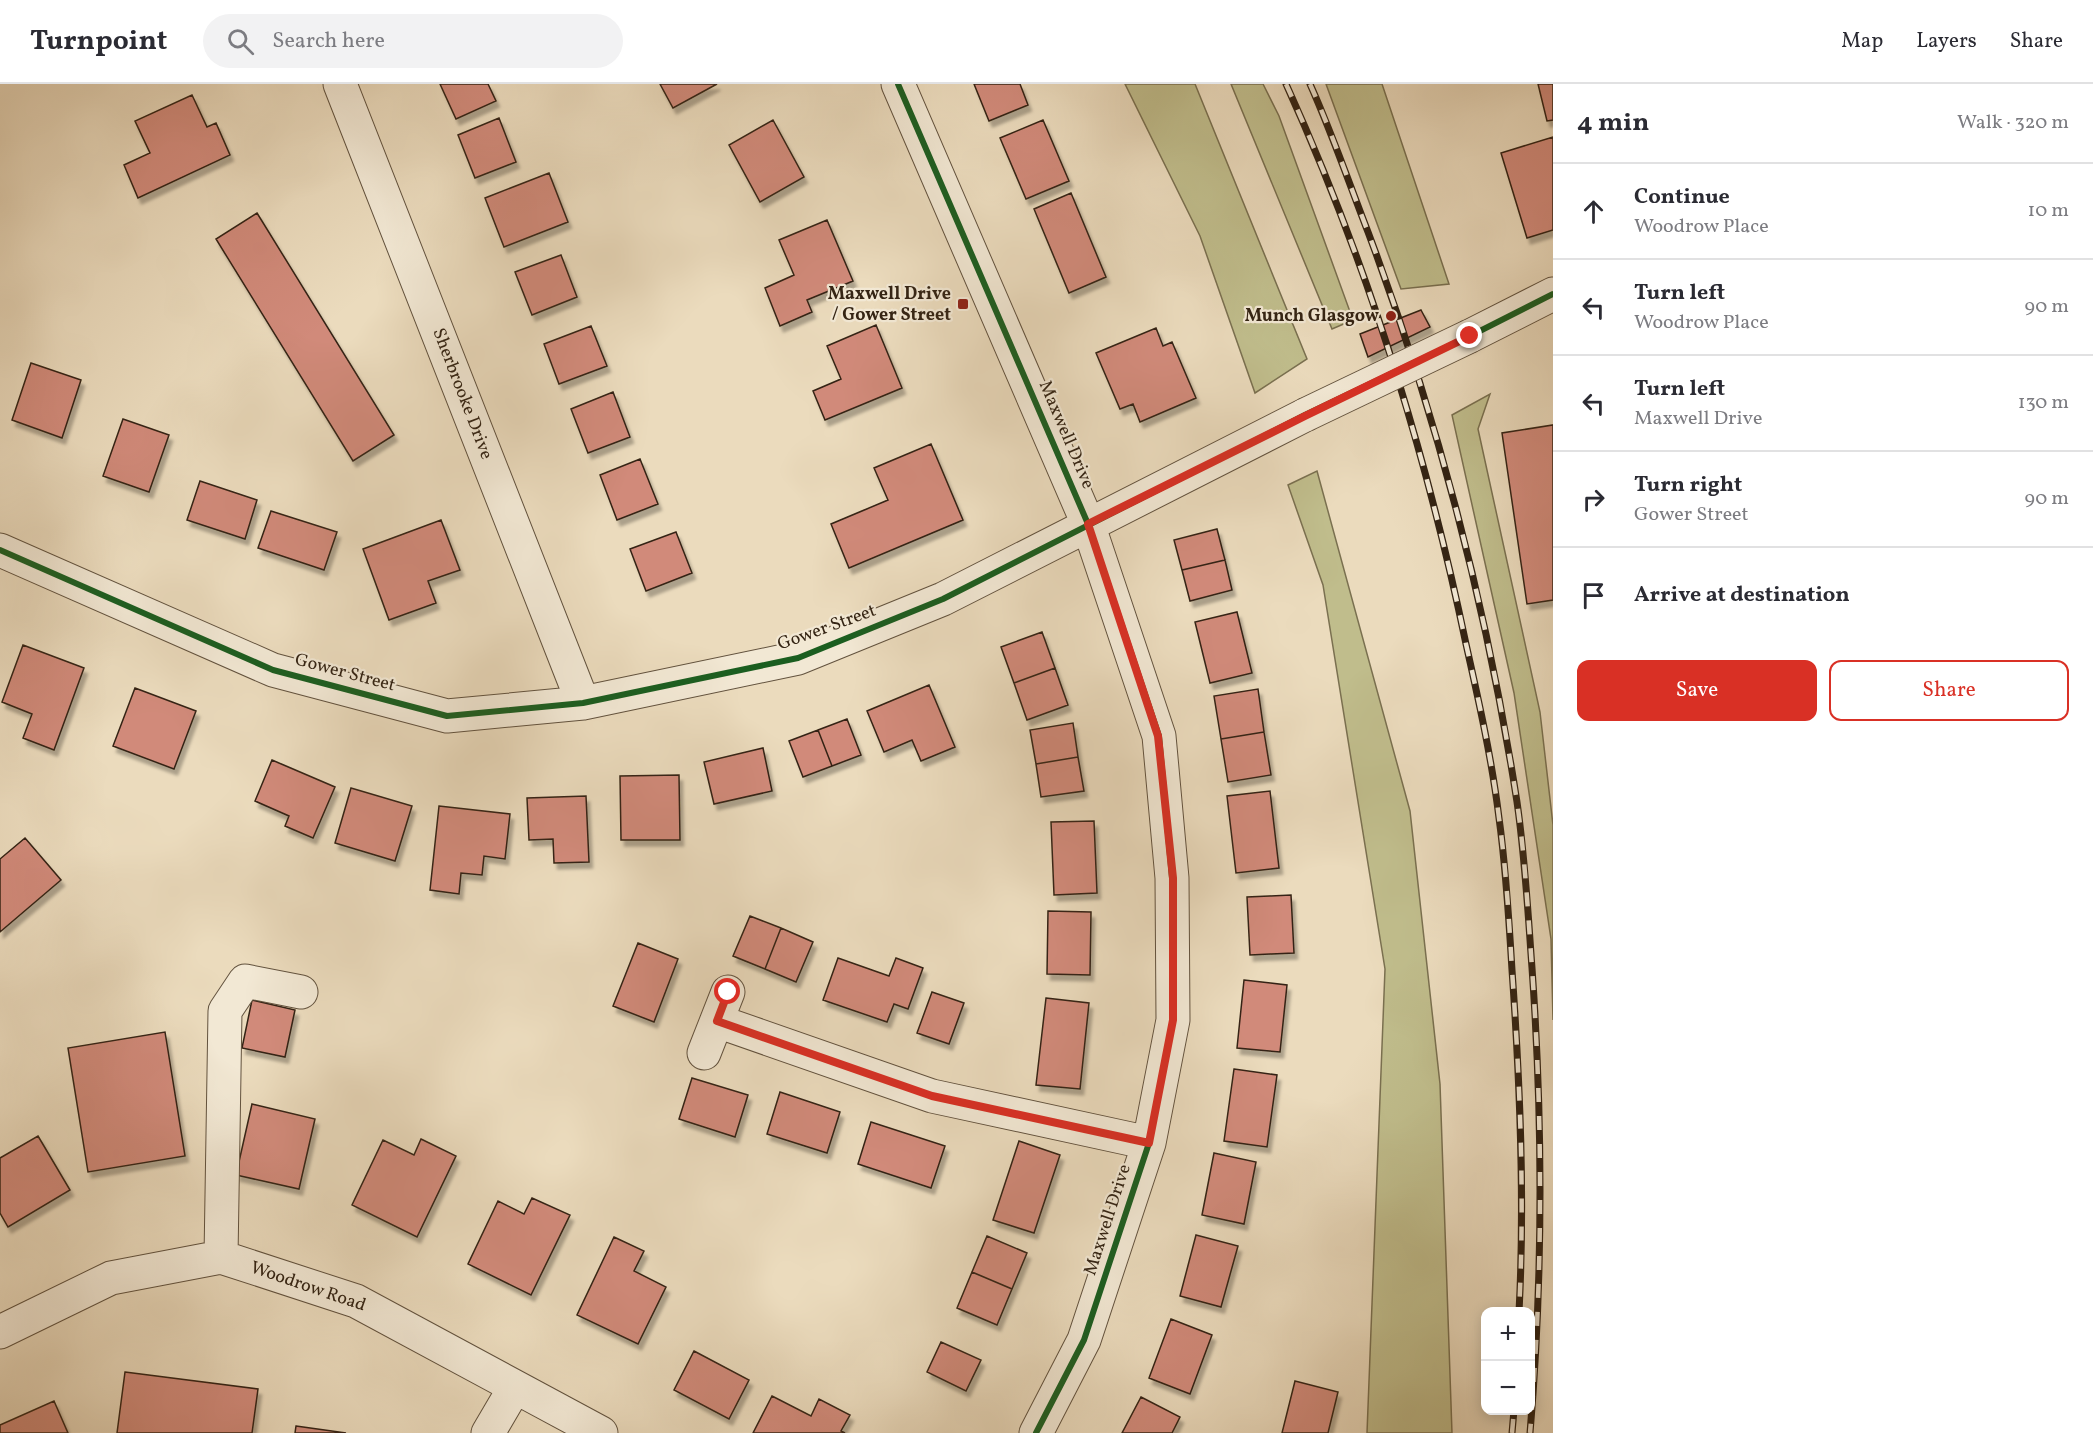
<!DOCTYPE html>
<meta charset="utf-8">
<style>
:root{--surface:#fff;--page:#f2f2f3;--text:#2b2b33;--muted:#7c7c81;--line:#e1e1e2;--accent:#d93025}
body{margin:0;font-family:Vollkorn,serif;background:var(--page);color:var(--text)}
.controls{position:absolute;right:18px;bottom:18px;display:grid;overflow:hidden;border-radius:12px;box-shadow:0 3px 15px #0003}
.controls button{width:54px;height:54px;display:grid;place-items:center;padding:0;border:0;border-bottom:2px solid var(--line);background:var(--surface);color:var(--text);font:30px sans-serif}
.stop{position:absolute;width:18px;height:18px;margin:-14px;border:4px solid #d93025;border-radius:50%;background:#fff}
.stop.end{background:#d93025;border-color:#fff;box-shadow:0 2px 6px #0008}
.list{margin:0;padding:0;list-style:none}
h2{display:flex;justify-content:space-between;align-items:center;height:78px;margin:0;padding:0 24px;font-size:26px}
h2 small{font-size:20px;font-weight:400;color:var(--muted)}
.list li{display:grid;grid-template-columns:39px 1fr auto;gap:18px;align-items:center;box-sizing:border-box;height:96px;padding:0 24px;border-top:2px solid var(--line)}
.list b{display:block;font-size:22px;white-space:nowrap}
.list p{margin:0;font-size:20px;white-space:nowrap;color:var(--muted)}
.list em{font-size:20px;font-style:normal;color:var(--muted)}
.actions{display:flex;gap:12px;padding:18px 24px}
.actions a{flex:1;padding:14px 0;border:2px solid var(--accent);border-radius:12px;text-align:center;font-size:21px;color:var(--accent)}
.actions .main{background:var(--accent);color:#fff}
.icon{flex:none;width:33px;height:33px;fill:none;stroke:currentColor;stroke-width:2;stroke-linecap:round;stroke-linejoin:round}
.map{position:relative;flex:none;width:1553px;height:1349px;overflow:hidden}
header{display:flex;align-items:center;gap:36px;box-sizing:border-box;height:84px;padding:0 30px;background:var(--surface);border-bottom:2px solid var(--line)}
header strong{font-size:28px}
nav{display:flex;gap:33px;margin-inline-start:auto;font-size:21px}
.search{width:420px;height:54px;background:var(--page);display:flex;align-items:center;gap:15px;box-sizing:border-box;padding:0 21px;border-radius:33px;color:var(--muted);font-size:22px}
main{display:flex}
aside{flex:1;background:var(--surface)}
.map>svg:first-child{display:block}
.green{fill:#c0bd8c;stroke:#7a7050;stroke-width:1.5}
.building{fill:#d18a7a;stroke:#342414;stroke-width:1.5;filter:url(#shadow)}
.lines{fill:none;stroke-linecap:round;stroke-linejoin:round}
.minor-casing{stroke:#62523e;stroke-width:35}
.minor{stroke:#f2e8d4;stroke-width:33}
.rail-casing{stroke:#342414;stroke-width:7}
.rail{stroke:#f2e8d4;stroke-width:4.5;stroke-dasharray:14;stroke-linecap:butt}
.minor-bridge-casing{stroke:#62523e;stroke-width:35;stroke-linecap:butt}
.minor-bridge{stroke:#f2e8d4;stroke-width:33}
.cycleway-casing{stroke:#f2e8d4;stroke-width:10}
.cycleway{stroke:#1b5e20;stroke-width:6}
.route{stroke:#d93025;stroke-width:8}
.poi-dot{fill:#8f2418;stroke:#f2e8d4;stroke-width:2}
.labels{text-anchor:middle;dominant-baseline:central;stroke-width:4.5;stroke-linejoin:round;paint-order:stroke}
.poi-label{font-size:18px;font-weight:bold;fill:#342414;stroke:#f2e8d4;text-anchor:end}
.street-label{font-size:18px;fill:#342414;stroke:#f2e8d4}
</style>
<header>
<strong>Turnpoint</strong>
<div class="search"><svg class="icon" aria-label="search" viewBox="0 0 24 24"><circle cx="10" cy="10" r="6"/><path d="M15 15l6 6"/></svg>Search here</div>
<nav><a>Map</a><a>Layers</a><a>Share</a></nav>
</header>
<main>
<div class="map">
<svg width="1553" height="1349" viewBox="0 0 1553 1349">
<defs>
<filter id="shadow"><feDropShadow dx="3.5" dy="6" stdDeviation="1.5" flood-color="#0004"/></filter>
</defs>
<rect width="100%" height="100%" fill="#ebdbbd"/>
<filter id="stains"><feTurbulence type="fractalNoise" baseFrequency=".00333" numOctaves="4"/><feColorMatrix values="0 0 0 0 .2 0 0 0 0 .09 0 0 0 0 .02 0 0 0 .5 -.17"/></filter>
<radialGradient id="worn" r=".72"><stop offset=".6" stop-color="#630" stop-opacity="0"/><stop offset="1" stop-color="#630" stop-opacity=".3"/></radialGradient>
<path class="green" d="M1125 0H1195L1307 275 1255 309 1200 152Z
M1231 0H1263L1279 32 1353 236 1332 245Z
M1326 0H1382L1449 200 1401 205Z
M1490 310 1478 345 1540 628 1553 741V936L1551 855 1514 609 1452 331Z
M1317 387 1410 727 1440 1000 1452 1349H1367L1385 885 1323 501 1288 401Z"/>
<path class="building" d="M440 0H488L496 17 456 35Z
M660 0H717L673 24Z
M974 0H1020L1028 21 989 37Z
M1538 0H1553V36L1547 37Z
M192 11 207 43 216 39 230 71 138 114 124 81 150 69 135 37Z
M499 34 516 78 475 94 458 51Z
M773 36 804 93 760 118 729 61Z
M1043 36 1069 97 1026 115 1000 54Z
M1553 53V146L1527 154 1501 69Z
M549 89 568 138 504 163 485 114Z
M1071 109 1106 193 1069 209 1034 125Z
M257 129 394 351 353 377 216 155Z
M827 136 853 197 807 216 812 228 780 242 765 204 794 191 779 156Z
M561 171 577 213 532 231 515 188Z
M1421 226 1430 243 1368 273 1360 250Z
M876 241 902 304 825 336 813 307 841 295 827 262Z
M591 242 607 282 559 300 544 260Z
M1156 244 1163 262 1172 258 1196 314 1140 338 1133 320 1120 325 1096 269Z
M31 279 81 296 62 354 12 336Z
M613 308 630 353 588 369 571 325Z
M123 335 169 351 149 408 103 392Z
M1553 341V516L1527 520 1502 349Z
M931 360 963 436 849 484 831 440 888 416 874 384Z
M640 375 658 420 617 436 600 391Z
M200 397 257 416 245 455 187 436Z
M271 427 337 448 324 486 258 464Z
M441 436 460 486 428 497 436 519 389 536 363 465Z
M1217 445 1225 476 1182 486 1174 456Z
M676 448 692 489 646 507 630 465Z
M1225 476 1232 506 1190 517 1182 486Z
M1237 528 1252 589 1210 599 1195 538Z
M1042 548 1055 584 1014 599 1001 563Z
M23 561 84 584 54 666 23 654 32 630 2 618Z
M1055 584 1068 621 1027 636 1014 599Z
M929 601 955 663 921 677 912 656 884 668 867 627Z
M135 604 196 627 174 685 113 662Z
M1258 605 1264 648 1221 655 1214 612Z
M847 635 861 671 832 682 818 646Z
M1073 639 1078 673 1036 680 1030 646Z
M818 646 832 682 803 693 789 657Z
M1264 648 1271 691 1228 698 1221 655Z
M763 664 772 707 714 720 704 678Z
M1078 673 1084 707 1041 713 1036 680Z
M272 676 335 703 313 754 285 742 289 732 255 717Z
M679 691 680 756H621L620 692Z
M351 704 412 722 395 777 335 759Z
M1270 707 1279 784 1236 789 1227 712Z
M586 712 589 778 554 779 553 755 529 756 527 714Z
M439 722 510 730 505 775 484 772 482 791 461 789 459 810 430 806Z
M1094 737 1097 809 1054 811 1051 738Z
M25 754 61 796 0 848V775Z
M1291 811 1294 869 1250 871 1247 813Z
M1048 827 1091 828 1090 891 1047 890Z
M750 832 781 844 765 885 733 872Z
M781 844 813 858 796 898 765 885Z
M638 859 678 875 654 938 613 922Z
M838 874 889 892 896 874 923 884 908 925 894 920 887 938 823 916Z
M1244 896 1287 901 1280 968 1237 964Z
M932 908 964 919 949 960 917 949Z
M1046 914 1089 919 1080 1005 1036 1001Z
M252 916 295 926 285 973 242 964Z
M165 948 185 1072 88 1088 68 964Z
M1234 985 1277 991 1267 1063 1224 1057Z
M692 994 748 1011 735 1053 679 1035Z
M780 1008 840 1028 827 1069 767 1050Z
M252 1020 315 1035 299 1105 236 1091Z
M871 1038 945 1062 931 1104 858 1080Z
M38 1052 70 1106 8 1143 0 1129V1074Z
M421 1055 456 1072 417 1153 352 1121 383 1056 414 1071Z
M1019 1057 1060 1071 1034 1149 993 1136Z
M1214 1069 1256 1078 1244 1140 1202 1131Z
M532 1114 570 1131 531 1211 468 1180 498 1117 524 1130Z
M1196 1151 1238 1162 1221 1223 1180 1212Z
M987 1152 1027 1169 1012 1205 972 1188Z
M614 1153 644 1167 634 1187 666 1203 638 1260 577 1231Z
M972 1188 1012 1205 997 1241 957 1224Z
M1171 1235 1212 1251 1190 1310 1149 1294Z
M941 1258 981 1276 966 1307 927 1288Z
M694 1267 749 1296 729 1335 674 1306Z
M125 1288 258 1305 252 1349H117Z
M1295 1297 1338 1308 1328 1349H1282Z
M772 1312 811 1332 819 1315 850 1331 841 1347 845 1349H753Z
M1141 1313 1180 1333 1172 1349H1122Z
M54 1317 68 1349H0V1341Z
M296 1342 346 1349H295Z"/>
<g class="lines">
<defs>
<path id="minor" d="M340 0 583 619
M898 0 1088 440 1159 652 1172 794 1173 936 1149 1059 1084 1256 1036 1349
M1470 252 1553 210
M0 466 273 586 447 632 583 619 798 574 943 515 1305 331
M717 937 932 1012 1149 1059
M704 969 728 908
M221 1173 225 927 245 897 301 908
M0 1248 111 1194 221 1173 356 1217 601 1349
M488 1349 515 1303"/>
</defs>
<use href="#minor" class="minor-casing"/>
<use href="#minor" class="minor"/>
<defs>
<path id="rail" d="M1286 0C1367 178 1426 368 1466 560 1479 618 1492 676 1499 734 1506 784 1509 835 1512 886 1520 999 1525 1113 1519 1228
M1310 0C1332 49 1349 99 1368 148 1437 332 1487 524 1517 718 1525 773 1528 829 1532 884 1543 1039 1543 1194 1530 1349
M1512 1349 1514 1326"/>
</defs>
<use href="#rail" class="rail-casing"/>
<use href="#rail" class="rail"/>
<defs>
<path id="minor-bridge" d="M1305 331 1470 252"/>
</defs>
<use href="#minor-bridge" class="minor-bridge-casing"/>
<use href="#minor-bridge" class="minor-bridge"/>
<defs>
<path id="cycleway" d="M898 0 1088 440 1159 652 1172 794 1173 936 1149 1059 1084 1256 1036 1349
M0 466 273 586 447 632 583 619 798 574 943 515 1305 331 1470 252 1553 210"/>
</defs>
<use href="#cycleway" class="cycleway-casing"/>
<use href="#cycleway" class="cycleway"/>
</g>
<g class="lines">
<path class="route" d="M728 908 717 937 932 1012 1149 1059 1173 936V794L1158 652 1088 440 1305 332 1470 252"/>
</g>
<g class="poi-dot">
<rect x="957" y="214" width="12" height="12" rx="3"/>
<circle cx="1391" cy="232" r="6"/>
</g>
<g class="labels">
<g class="poi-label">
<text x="951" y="210">Maxwell Drive<tspan x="951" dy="21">/ Gower Street</tspan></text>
<text x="1379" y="232">Munch Glasgow</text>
</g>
<g class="street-label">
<text transform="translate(462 310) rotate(69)">Sherbrooke Drive</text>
<text transform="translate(1066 351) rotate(67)">Maxwell Drive</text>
<text transform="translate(827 544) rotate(-20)">Gower Street</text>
<text transform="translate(345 589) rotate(15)">Gower Street</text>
<text transform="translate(1108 1136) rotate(-72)">Maxwell Drive</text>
<text transform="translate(308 1203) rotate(19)">Woodrow Road</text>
</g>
</g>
<rect width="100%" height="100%" filter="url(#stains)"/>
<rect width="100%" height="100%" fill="url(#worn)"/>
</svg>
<div class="controls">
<button>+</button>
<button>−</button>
</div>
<div class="stop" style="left:728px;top:908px"></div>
<div class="stop end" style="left:1470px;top:252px"></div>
</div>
<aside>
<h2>4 min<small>Walk · 320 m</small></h2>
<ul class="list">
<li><svg class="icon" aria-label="ahead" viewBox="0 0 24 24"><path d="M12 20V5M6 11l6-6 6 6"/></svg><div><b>Continue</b><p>Woodrow Place</p></div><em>10 m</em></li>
<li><svg class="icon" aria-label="left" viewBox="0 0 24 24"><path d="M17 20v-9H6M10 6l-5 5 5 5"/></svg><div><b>Turn left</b><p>Woodrow Place</p></div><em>90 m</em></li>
<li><svg class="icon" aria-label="left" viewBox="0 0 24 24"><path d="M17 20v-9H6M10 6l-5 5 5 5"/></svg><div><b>Turn left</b><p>Maxwell Drive</p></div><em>130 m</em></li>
<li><svg class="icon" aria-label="right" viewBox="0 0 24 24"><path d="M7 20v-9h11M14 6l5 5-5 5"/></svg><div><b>Turn right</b><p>Gower Street</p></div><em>90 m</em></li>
<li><svg class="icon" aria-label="arrive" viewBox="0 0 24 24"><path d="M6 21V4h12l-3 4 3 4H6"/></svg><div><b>Arrive at destination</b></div></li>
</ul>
<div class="actions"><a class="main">Save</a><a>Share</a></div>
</aside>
</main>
